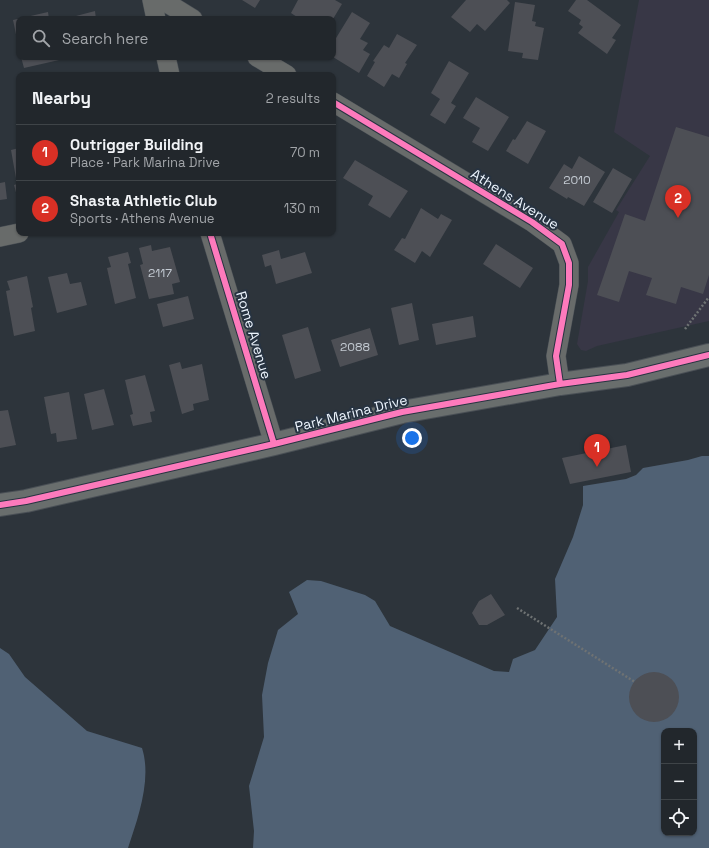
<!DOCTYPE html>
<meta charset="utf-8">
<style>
body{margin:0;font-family:"Space Grotesk",sans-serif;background:#2e3338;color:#f1f3f6}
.controls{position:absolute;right:12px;bottom:12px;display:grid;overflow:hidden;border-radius:8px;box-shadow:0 1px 3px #0004}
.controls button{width:36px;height:36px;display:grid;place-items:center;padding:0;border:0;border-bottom:1px solid #3f4448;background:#22272c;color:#f1f3f6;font:20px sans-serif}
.you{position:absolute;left:412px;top:438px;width:14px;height:14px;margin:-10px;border:3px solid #fff;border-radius:50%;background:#1a73e8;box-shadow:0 0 0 6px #1a73e833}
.badge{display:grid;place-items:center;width:26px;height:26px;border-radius:50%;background:#d93025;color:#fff;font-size:13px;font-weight:700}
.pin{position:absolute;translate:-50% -33px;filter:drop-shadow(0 1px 2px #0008)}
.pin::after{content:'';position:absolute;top:21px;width:14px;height:12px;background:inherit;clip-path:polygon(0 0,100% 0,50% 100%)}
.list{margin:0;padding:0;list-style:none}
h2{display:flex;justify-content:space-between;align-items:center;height:52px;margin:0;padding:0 16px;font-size:17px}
h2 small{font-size:13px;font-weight:400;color:#a2a5a9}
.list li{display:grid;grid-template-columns:26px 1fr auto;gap:12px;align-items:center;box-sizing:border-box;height:56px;padding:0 16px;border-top:1px solid #3f4448}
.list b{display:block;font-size:15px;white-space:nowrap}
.list p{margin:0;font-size:13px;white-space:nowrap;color:#a2a5a9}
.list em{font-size:13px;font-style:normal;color:#a2a5a9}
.icon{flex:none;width:22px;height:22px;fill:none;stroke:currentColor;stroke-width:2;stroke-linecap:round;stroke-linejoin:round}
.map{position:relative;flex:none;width:709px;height:848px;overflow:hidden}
.search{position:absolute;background:#22272c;box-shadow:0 1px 3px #0004;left:16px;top:16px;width:320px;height:44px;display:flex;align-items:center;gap:10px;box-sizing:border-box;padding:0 14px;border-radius:8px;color:#a2a5a9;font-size:15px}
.panel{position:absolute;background:#22272c;box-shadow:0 1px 3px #0004;left:16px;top:72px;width:320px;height:164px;border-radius:8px}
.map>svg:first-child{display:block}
</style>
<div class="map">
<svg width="709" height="848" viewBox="0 0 709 848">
<rect width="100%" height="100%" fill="#2d343b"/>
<path fill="#383746" d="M 639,0 L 709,0 L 709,321 L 597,346 L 586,351 L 581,350 L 577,344 L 588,281 L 588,267 L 619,212 L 616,210 L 650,156 L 614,132 Z"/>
<path fill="#506174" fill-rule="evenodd" d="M 702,456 L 709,456 L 709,848 L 253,848 L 254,831 L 249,786 L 264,737 L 262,695 L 268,663 L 278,630 L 298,614 L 289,592 L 307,580 L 321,581 L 365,595 L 375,601 L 390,626 L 494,671 L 509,672 L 513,659 L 535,650 L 557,617 L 555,579 L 573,537 L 583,505 L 583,486 L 626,479 L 636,475 L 643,468 L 688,460 ZM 664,731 L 694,731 L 694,833 L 664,833 Z
M 0,648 L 9,654 L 25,677 L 87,731 L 142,748 C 152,779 138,818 128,848 L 0,848 Z"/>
<path fill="#4d4f55" d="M 242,0 L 260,0 L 255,8 Z
M 298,0 L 335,0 L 342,4 L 333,19 L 300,19 L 291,13 Z
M 466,0 L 507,0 L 510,3 L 485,31 L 477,24 L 470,32 L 451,17 Z
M 576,0 L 587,0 L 621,25 L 612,38 L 616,40 L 607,54 L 578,33 L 583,27 L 579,24 L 581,20 L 568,11 Z
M 515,2 L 535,5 L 532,21 L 536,22 L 535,26 L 544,28 L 538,60 L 522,58 L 523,53 L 508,51 Z
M 95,11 L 96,19 L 76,19 L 76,16 Z
M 48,12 L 49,19 L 19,19 L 18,44 L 13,20 Z
M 352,12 L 370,23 L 360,39 L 368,43 L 363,50 L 370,54 L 359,73 L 333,57 L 333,43 Z
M 397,34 L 417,45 L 405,63 L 407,64 L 399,78 L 392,74 L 384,87 L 367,76 L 375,62 L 373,61 L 384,45 L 389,48 Z
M 21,57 L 68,57 L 68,58 L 24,68 Z
M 449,61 L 469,73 L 451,103 L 456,106 L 445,124 L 430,115 L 440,99 L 431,93 Z
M 476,97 L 509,117 L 488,151 L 472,142 L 480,128 L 463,118 Z
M 527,121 L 546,131 L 528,164 L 506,151 L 513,139 L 515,140 Z
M 676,127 L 709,137 L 709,275 L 703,294 L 681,287 L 676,304 L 646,295 L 652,278 L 629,271 L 619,302 L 597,295 L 625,214 L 645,221 Z
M 19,148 L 19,195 L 17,196 L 14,185 L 17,184 L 11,150 Z
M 579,156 L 605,172 L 584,206 L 568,197 L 567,199 L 549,188 L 564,164 L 572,169 Z
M 355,160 L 408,191 L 390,218 L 368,205 L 373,196 L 343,178 Z
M 613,168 L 632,179 L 612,213 L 593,202 Z
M 5,182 L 7,199 L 0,200 L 0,183 Z
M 421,208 L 438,219 L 441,214 L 452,220 L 430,257 L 422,251 L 415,263 L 394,250 L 402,238 L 405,239 Z
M 496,244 L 533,268 L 520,288 L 483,264 Z
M 151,245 L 152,251 L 170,247 L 180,282 L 172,284 L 174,294 L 149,299 L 140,265 L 143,264 L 139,248 Z
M 279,250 L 281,259 L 305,252 L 312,273 L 276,284 L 271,265 L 265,267 L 262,255 Z
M 128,252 L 131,263 L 128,264 L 136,298 L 115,304 L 107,268 L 111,267 L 108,257 Z
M 67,273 L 70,284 L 81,282 L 87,305 L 57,313 L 48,277 Z
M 27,276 L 33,307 L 31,308 L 35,331 L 14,336 L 6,291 L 10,290 L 7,281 Z
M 188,296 L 194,319 L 163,327 L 157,304 Z
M 412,303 L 419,340 L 399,345 L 391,308 Z
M 473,316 L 476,337 L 436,345 L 432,324 Z
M 308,327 L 321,371 L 295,379 L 282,335 Z
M 370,328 L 378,355 L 340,367 L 331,340 Z
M 180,362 L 182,369 L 202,364 L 209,400 L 193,404 L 194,410 L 182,414 L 169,365 Z
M 145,375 L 155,411 L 150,412 L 152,422 L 133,426 L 130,415 L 133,414 L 125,380 Z
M 104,389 L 114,425 L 92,430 L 84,394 Z
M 69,392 L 77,439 L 57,442 L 56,433 L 51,434 L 44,397 Z
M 8,410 L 16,445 L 0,448 L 0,411 Z
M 626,445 L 631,472 L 570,484 L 562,458 Z
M 491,594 L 505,615 L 487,625 L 479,625 L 472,613 L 479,601 Z
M629 697a25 25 0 1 1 50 0a25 25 0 1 1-50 0Z"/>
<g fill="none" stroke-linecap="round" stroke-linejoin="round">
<g stroke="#494f55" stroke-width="20">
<path id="street" d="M 152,0 L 156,19
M 162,0 L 193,19
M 166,57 L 170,75
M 257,57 L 287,75
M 333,102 L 532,222 L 562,244 L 569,263 L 569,285 L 556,356 L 560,384
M 210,233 L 274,444
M 0,237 L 19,233"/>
</g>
<g stroke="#494f55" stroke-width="24">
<path id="secondary" d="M 0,505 L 26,501 L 274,444 L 402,412 L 560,384 L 627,375 L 709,355"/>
</g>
<path stroke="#6e7273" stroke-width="2.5" stroke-dasharray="2 2" stroke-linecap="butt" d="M 685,329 L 709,297
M 517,608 L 635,682"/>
<use href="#street" stroke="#686b6a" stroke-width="19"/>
<use href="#secondary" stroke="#696e6d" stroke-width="22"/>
<g stroke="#273341" stroke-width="8">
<path id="cycleway" d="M 333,102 L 532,222 L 562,244 L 569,263 L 569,285 L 556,356 L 560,384
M 210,233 L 274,444
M 0,505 L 26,501 L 274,444 L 402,412 L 560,384 L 627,375 L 709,355"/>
</g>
<use href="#cycleway" stroke="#fd7abc" stroke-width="6"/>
</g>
<g text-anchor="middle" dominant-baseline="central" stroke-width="4" stroke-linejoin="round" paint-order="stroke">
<g font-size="12" fill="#c4cbd3">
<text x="577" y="180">2010</text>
<text x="160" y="273">2117</text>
<text x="355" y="347">2088</text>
</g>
<g font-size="14" fill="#ecf4fd" stroke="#273341">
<text transform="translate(515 199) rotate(32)">Athens Avenue</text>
<text transform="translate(254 335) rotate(73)">Rome Avenue</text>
<text transform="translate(351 413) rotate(-14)">Park Marina Drive</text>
</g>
</g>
</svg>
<div class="controls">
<button>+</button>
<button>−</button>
<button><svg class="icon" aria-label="locate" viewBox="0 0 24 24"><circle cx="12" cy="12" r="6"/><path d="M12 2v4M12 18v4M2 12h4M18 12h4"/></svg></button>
</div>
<div class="you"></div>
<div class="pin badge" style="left:597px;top:467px">1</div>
<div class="pin badge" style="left:678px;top:218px">2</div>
<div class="search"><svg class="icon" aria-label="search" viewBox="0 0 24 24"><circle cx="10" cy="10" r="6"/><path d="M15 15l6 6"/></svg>Search here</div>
<section class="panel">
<h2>Nearby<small>2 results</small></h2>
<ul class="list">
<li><span class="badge">1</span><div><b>Outrigger Building</b><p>Place · Park Marina Drive</p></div><em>70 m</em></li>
<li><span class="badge">2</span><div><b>Shasta Athletic Club</b><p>Sports · Athens Avenue</p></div><em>130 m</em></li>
</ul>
</section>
</div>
